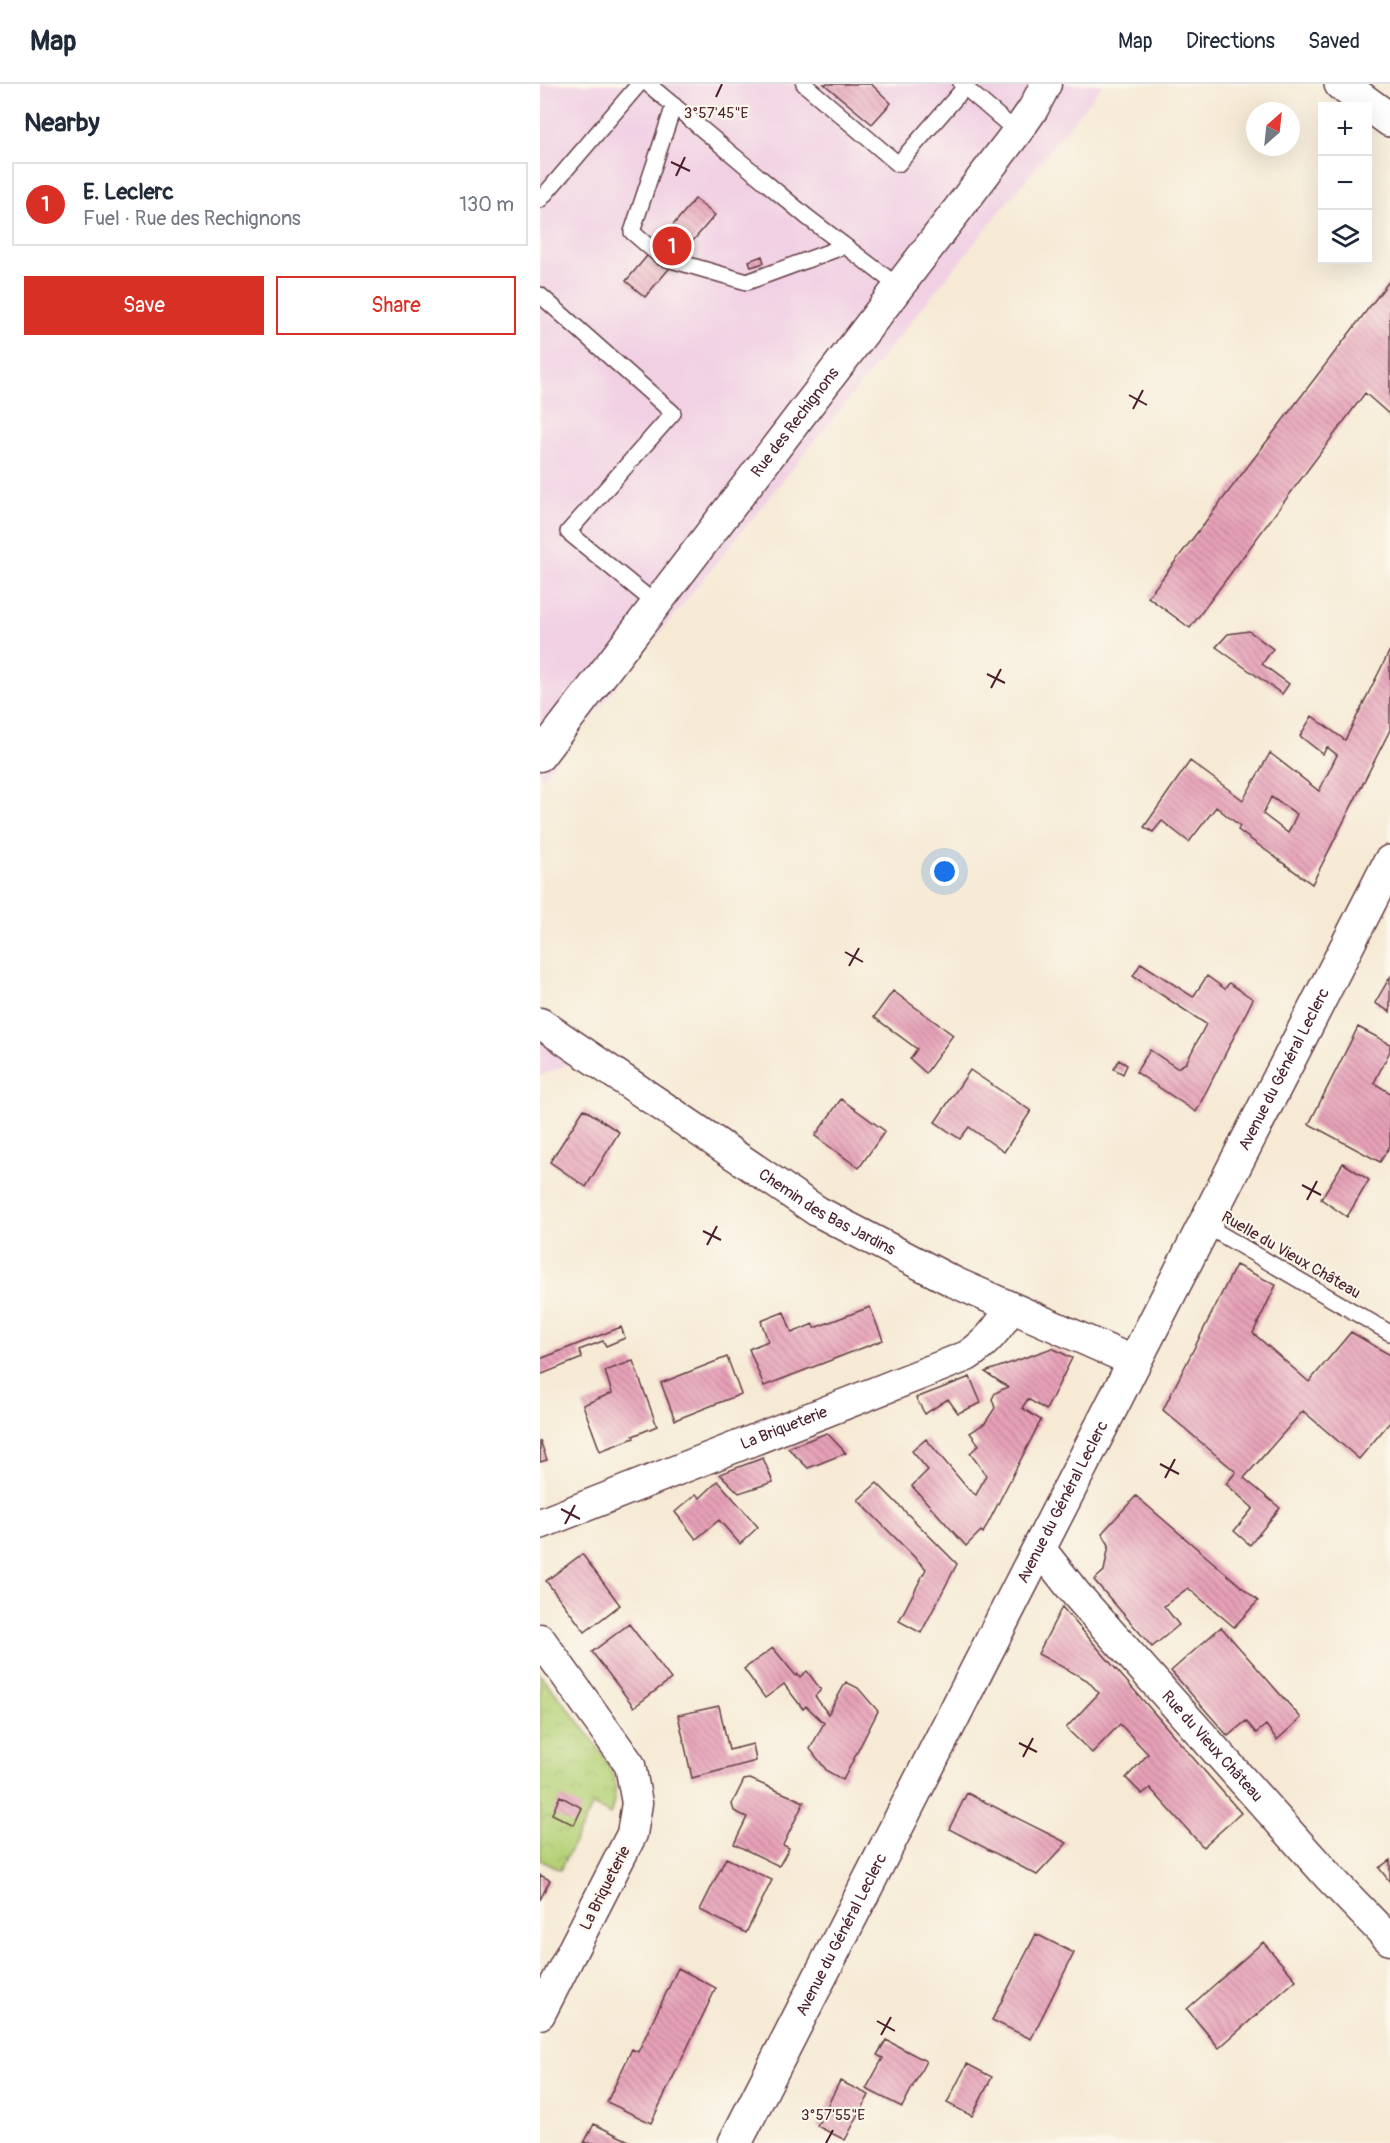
<!DOCTYPE html>
<meta charset="utf-8">
<style>
body{margin:0;font-family:Pangolin,sans-serif;background:#f6f6f7;color:#1f2937}
.controls{position:absolute;right:18px;top:18px;display:grid;overflow:hidden;border-radius:0px;box-shadow:0 6px 24px #0002}
.controls button{width:54px;height:54px;display:grid;place-items:center;padding:0;border:0;border-bottom:2px solid #e0e1e3;background:#fff;color:#1f2937;font:30px sans-serif}
.compass{position:absolute;left:706px;top:18px;width:54px;height:54px;border-radius:50%;background:#fff;box-shadow:0 6px 24px #0002;rotate:27deg}
.you{position:absolute;left:405px;top:788px;width:21px;height:21px;margin:-15px;border:4px solid #fff;border-radius:50%;background:#1a73e8;box-shadow:0 0 0 9px #1a73e833}
.badge{display:grid;place-items:center;width:39px;height:39px;border-radius:50%;background:#d93025;color:#fff;font-size:20px;font-weight:700}
.pin{position:absolute;translate:-50% -50%;border:3px solid #fff;box-shadow:0 2px 6px #0006}
.list{margin:0;padding:0;list-style:none}
h2{display:flex;justify-content:space-between;align-items:center;height:78px;margin:0;padding:0 24px;font-size:26px}
h2 small{font-size:20px;font-weight:400;color:#747a83}
.list li{display:grid;grid-template-columns:39px 1fr auto;gap:18px;align-items:center;box-sizing:border-box;height:84px;margin:0 12px 12px;padding:0 12px;border:2px solid #e0e1e3;border-radius:0px}
.list b{display:block;font-size:22px;white-space:nowrap}
.list p{margin:0;font-size:20px;white-space:nowrap;color:#747a83}
.list em{font-size:20px;font-style:normal;color:#747a83}
.actions{display:flex;gap:12px;padding:18px 24px}
.actions a{flex:1;padding:14px 0;border:2px solid #d93025;border-radius:0px;text-align:center;font-size:21px;color:#d93025}
.actions .main{background:#d93025;color:#fff}
.icon{flex:none;width:33px;height:33px;fill:none;stroke:currentColor;stroke-width:2;stroke-linecap:round;stroke-linejoin:round}
.map{position:relative;flex:none;width:850px;height:2059px;overflow:hidden}
header{display:flex;align-items:center;gap:36px;box-sizing:border-box;height:84px;padding:0 30px;background:#fff;border-bottom:2px solid #e0e1e3}
header strong{font-size:28px}
nav{display:flex;gap:33px;margin-inline-start:auto;font-size:21px}
main{display:flex}
aside{flex:1;background:#fff}
.map>svg:first-child{display:block}
</style>
<header>
<strong>Map</strong>
<nav><a>Map</a><a>Directions</a><a>Saved</a></nav>
</header>
<main>
<aside>
<h2>Nearby<small></small></h2>
<ul class="list">
<li><span class="badge">1</span><div><b>E. Leclerc</b><p>Fuel · Rue des Rechignons</p></div><em>130 m</em></li>
</ul>
<div class="actions"><a class="main">Save</a><a>Share</a></div>
</aside>
<div class="map">
<svg width="850" height="2059" viewBox="0 0 850 2059">
<defs>
<pattern id="park-crowns" width="20" height="18" patternUnits="userSpaceOnUse" patternTransform="scale(1.5)"><rect width="20" height="18" fill="#b6d278"/><path d="M2 6a3 3 0 1 1 6 0M12 15a3 3 0 1 1 6 0" fill="none" stroke="#9eb468"/></pattern>
<pattern id="building-back-hatch" width="6" height="6" patternUnits="userSpaceOnUse" patternTransform="scale(1.5)"><rect width="6" height="6" fill="#e7a1b8"/><path d="M-1 5l2 2M0 0l6 6M5-1l2 2" fill="none" stroke="#bd8396"/></pattern>
</defs>
<rect width="100%" height="100%" fill="#fbf7ec"/>
<filter id="ink" filterUnits="userSpaceOnUse"><feTurbulence type="fractalNoise" baseFrequency=".0167" numOctaves="2"/><feDisplacementMap in="SourceGraphic" scale="12" xChannelSelector="R" yChannelSelector="G"/><feConvolveMatrix kernelMatrix="1 2 1 2 8 2 1 2 1" color-interpolation-filters="sRGB"/></filter>
<filter id="wash" filterUnits="userSpaceOnUse"><feTurbulence type="fractalNoise" baseFrequency=".008" numOctaves="4" result="noise"/><feDisplacementMap in="SourceGraphic" scale="24" xChannelSelector="R" yChannelSelector="G"/><feGaussianBlur stdDeviation="1.35" result="paint"/><feColorMatrix in="noise" values="0 0 0 0 0 0 0 0 0 0 0 0 0 0 0 0 0 1.4 0 .05"/><feComposite in="paint" operator="in"/></filter>
<g filter="url(#wash)">
<rect width="100%" height="100%" fill="#f6ead5"/>
<path fill="#f1d0e4" d="M 0,0 L 563,0 L 0,697 Z
M 0,930 L 55,969 L 0,992 Z"/>
<path fill="url(#park-crowns)" stroke="#807852" stroke-width="1.5" d="M 0,1590 C 19,1615 66,1665 74,1694 C 77,1706 74,1719 70,1731 L 53,1721 L 20,1786 L 0,1776 Z"/>
<g id="blocks">
<path fill="url(#building-back-hatch)" fill-rule="evenodd" d="M 284,0 L 331,0 L 351,19 L 332,40 Z
M 155,115 L 175,131 L 105,213 L 86,197 Z
M 222,172 L 224,179 L 211,183 L 209,177 Z
M 850,196 L 850,331 L 825,309 L 650,544 L 608,513 Z
M 709,547 L 733,565 L 722,580 L 749,600 L 742,610 L 676,563 L 688,550 Z
M 850,566 L 850,646 L 772,800 L 698,746 L 700,742 L 676,723 L 649,758 L 622,737 L 613,748 L 604,743 L 650,677 L 703,716 L 730,669 L 779,707 L 797,671 L 787,663 L 783,670 L 760,652 L 772,632 L 805,656 ZM 731,713 L 757,730 L 748,749 L 723,730 Z
M 601,879 L 653,913 L 667,892 L 685,905 L 689,899 L 713,915 L 656,1028 L 596,988 L 610,966 L 637,984 L 646,979 L 666,940 L 593,892 Z
M 850,893 L 850,928 L 835,919 Z
M 353,907 L 413,951 L 386,989 L 370,975 L 377,965 L 334,933 Z
M 818,943 L 850,960 L 850,967 L 834,999 L 850,1009 L 850,1062 L 840,1078 L 769,1040 Z
M 579,976 L 587,981 L 583,990 L 574,985 Z
M 430,986 L 491,1027 L 464,1068 L 429,1043 L 420,1055 L 395,1038 Z
M 301,1015 L 345,1047 L 319,1084 L 275,1052 Z
M 44,1025 L 79,1048 L 46,1103 L 10,1078 Z
M 803,1079 L 829,1096 L 807,1133 L 781,1115 Z
M 696,1181 L 736,1201 L 713,1249 L 769,1298 L 811,1248 L 850,1271 L 850,1338 L 819,1375 L 763,1327 L 704,1394 L 740,1424 L 710,1461 L 694,1447 L 713,1424 L 686,1400 L 696,1388 L 623,1326 Z
M 330,1223 L 343,1256 L 224,1302 L 209,1265 L 228,1257 L 221,1237 L 244,1228 L 252,1249 L 273,1240 L 274,1244 Z
M 81,1243 L 85,1254 L 66,1262 L 63,1257 L 39,1266 L 42,1274 L 0,1291 L 0,1275 Z
M 512,1264 L 532,1274 L 506,1326 L 488,1315 L 482,1324 L 501,1336 L 443,1449 L 441,1447 L 426,1462 L 372,1402 L 388,1386 L 372,1367 L 386,1355 L 429,1406 L 436,1411 L 446,1391 L 430,1369 L 439,1361 L 430,1349 L 445,1339 L 455,1324 L 452,1315 L 455,1309 L 468,1303 L 445,1288 Z
M 187,1273 L 201,1310 L 135,1336 L 121,1299 Z
M 93,1277 L 117,1342 L 93,1352 L 94,1354 L 60,1367 L 43,1321 L 72,1309 L 65,1287 Z
M 430,1293 L 441,1319 L 418,1329 L 408,1315 L 385,1330 L 376,1314 Z
M 287,1349 L 306,1369 L 268,1384 L 248,1364 Z
M 0,1356 L 7,1376 L 0,1378 Z
M 223,1374 L 233,1398 L 199,1409 L 180,1390 Z
M 178,1397 L 218,1443 L 200,1460 L 179,1436 L 156,1455 L 135,1428 L 156,1410 L 160,1414 Z
M 337,1399 L 417,1480 L 381,1549 L 359,1537 L 386,1485 L 318,1416 Z
M 596,1412 L 718,1517 L 694,1543 L 648,1504 L 624,1522 L 639,1541 L 612,1563 L 554,1496 L 564,1487 L 569,1461 L 562,1449 Z
M 42,1470 L 80,1521 L 45,1548 L 6,1497 Z
M 522,1523 L 701,1729 L 663,1763 L 610,1704 L 602,1710 L 586,1694 L 608,1670 L 580,1640 L 552,1669 L 526,1644 L 559,1609 L 547,1596 L 498,1570 Z
M 89,1540 L 131,1595 L 94,1623 L 52,1568 Z
M 681,1543 L 761,1634 L 737,1656 L 726,1641 L 716,1649 L 706,1637 L 688,1652 L 631,1587 Z
M 233,1564 L 256,1592 L 258,1590 L 260,1593 L 267,1587 L 281,1606 L 275,1612 L 288,1630 L 306,1598 L 318,1604 L 338,1627 L 303,1696 L 287,1687 L 270,1665 L 284,1639 L 266,1622 L 263,1625 L 244,1600 L 225,1614 L 204,1585 Z
M 179,1622 L 189,1666 L 213,1660 L 216,1677 L 152,1694 L 138,1631 Z
M 210,1695 L 264,1718 L 243,1761 L 249,1764 L 239,1782 L 194,1760 L 207,1733 L 194,1727 L 192,1720 L 204,1696 Z
M 427,1709 L 527,1759 L 497,1791 L 409,1745 Z
M 20,1712 L 42,1724 L 34,1741 L 12,1730 Z
M 186,1774 L 232,1796 L 206,1849 L 160,1826 Z
M 850,1776 L 850,1798 L 839,1784 Z
M 0,1791 L 10,1796 L 0,1816 Z
M 496,1850 L 534,1869 L 491,1955 L 452,1936 Z
M 723,1858 L 756,1896 L 679,1964 L 647,1925 Z
M 138,1884 L 176,1904 L 111,2039 L 67,2018 L 92,1965 L 98,1968 Z
M 346,1956 L 386,1977 L 362,2023 L 326,2005 L 343,1974 L 337,1971 Z
M 427,1980 L 452,1993 L 432,2032 L 407,2019 Z
M 300,1997 L 329,2011 L 305,2056 L 277,2042 Z
M 54,2040 L 93,2059 L 44,2059 Z"/>
</g>
</g>
<g filter="url(#ink)">
<use href="#blocks" fill-opacity="0" stroke="#643d44" stroke-width="1.5"/>
<g fill="none" stroke-linecap="round" stroke-linejoin="round">
<g stroke="#643d44" stroke-width="18">
<path id="lane" d="M 108,0 L 267,133 L 359,203
M 264,0 L 358,80 L 425,3
M 421,0 L 477,48
M 134,21 L 92,148 L 121,173 L 207,198 L 305,162
M 0,116 L 99,0
M 0,211 L 133,329 L 28,448 L 116,520
M 665,1141 L 850,1249"/>
</g>
<g stroke="#643d44" stroke-width="33">
<g id="street">
<path id="s1" d="M 0,672 L 477,48 L 493,25 L 506,0"/>
<path id="s2" d="M 0,939 L 277,1127 L 414,1198 L 595,1278"/>
<path id="s3" d="M 0,1440 L 427,1272 C 447,1259 458,1244 471,1224"/>
<path id="s4" d="M 499,1463 L 536,1510 L 788,1792 L 850,1856"/>
<path d="M 0,1555 L 90,1681 L 97,1719 L 92,1750 L 0,1930"/>
</g>
</g>
<g stroke="#643d44" stroke-width="36">
<g id="secondary">
<path d="M 801,0 L 850,36"/>
<path id="s5" d="M 195,2059 L 850,778"/>
</g>
</g>
<use href="#lane" stroke="#fff" stroke-width="15"/>
<use href="#street" stroke="#fff" stroke-width="30"/>
<use href="#secondary" stroke="#fff" stroke-width="33"/>
</g>
</g>
<path fill="none" stroke="#4a1f2b" stroke-width="2" d="M 176,13 L 182,0M 131,78 L 150,87M 136,92 L 145,73M 589,311 L 607,321M 593,325 L 603,306M 447,590 L 465,599M 451,604 L 461,585M 305,868 L 323,878M 309,882 L 319,864M 762,1101 L 781,1111M 767,1116 L 777,1097M 163,1147 L 181,1156M 167,1161 L 177,1142M 620,1380 L 639,1390M 625,1394 L 635,1375M 21,1425 L 40,1435M 25,1440 L 35,1421M 479,1659 L 497,1668M 483,1673 L 493,1654M 337,1937 L 355,1947M 341,1951 L 351,1933M 286,2059 L 293,2046"/>
<g text-anchor="middle" dominant-baseline="central" stroke-width="4.5" stroke-linejoin="round" paint-order="stroke">
<g font-size="16" fill="#4a1f2b" stroke="#fbf7ec">
<text stroke="none"><textPath href="#s1" startOffset="420">Rue des Rechignons</textPath></text>
<text stroke="none"><textPath href="#s5" startOffset="1206">Avenue du Général Leclerc</textPath></text>
<text stroke="none"><textPath href="#s2" startOffset="344">Chemin des Bas Jardins</textPath></text>
<text transform="translate(751 1171) rotate(30)">Ruelle du Vieux Château</text>
<text stroke="none"><textPath href="#s3" startOffset="262">La Briqueterie</textPath></text>
<text stroke="none"><textPath href="#s5" startOffset="720">Avenue du Général Leclerc</textPath></text>
<text stroke="none"><textPath href="#s4" startOffset="264">Rue du Vieux Château</textPath></text>
<text transform="translate(65 1804) rotate(-63)">La Briqueterie</text>
<text stroke="none"><textPath href="#s5" startOffset="234">Avenue du Général Leclerc</textPath></text>
</g>
</g>
<g font-size="15" text-anchor="middle" fill="#4a1f2b" stroke="#fbf7ec" stroke-width="4.5" stroke-linejoin="round" paint-order="stroke">
<text x="176" y="34">3°57'45"E</text>
<text x="293" y="2036">3°57'55"E</text>
</g>
</svg>
<div class="controls">
<button>+</button>
<button>−</button>
<button><svg class="icon" aria-label="layers" viewBox="0 0 24 24"><path d="M12 4l9 5-9 5-9-5zM3 14l9 5 9-5"/></svg></button>
</div>
<svg class="compass" viewBox="-18 -18 36 36"><path d="M0-13l5 13h-10z" fill="#e53935"/><path d="M0 13l5-13h-10z" fill="#747a83"/></svg>
<div class="you"></div>
<div class="pin badge" style="left:132px;top:162px">1</div>
</div>
</main>
